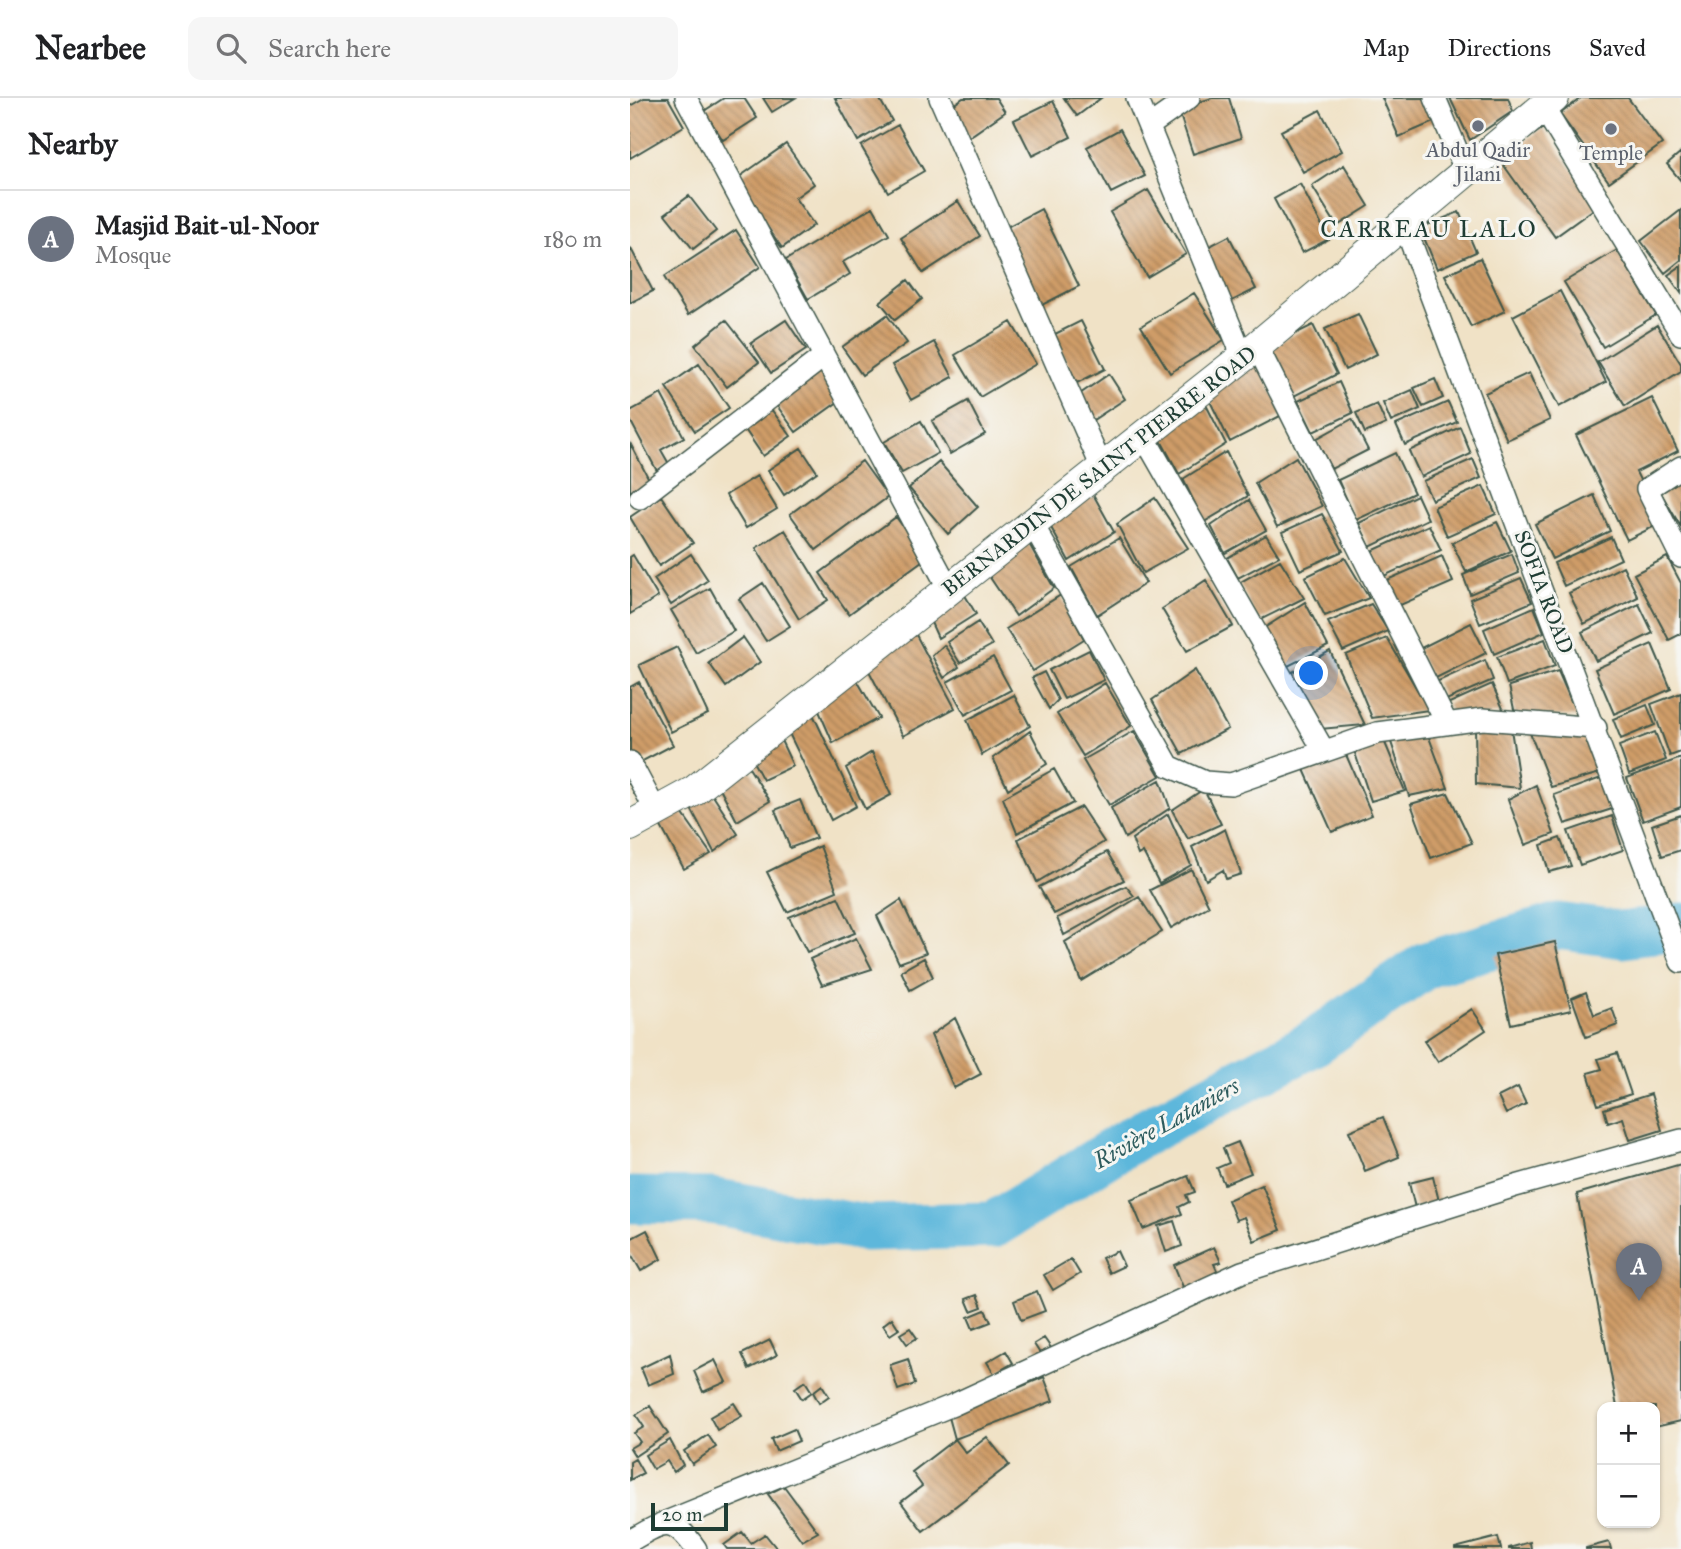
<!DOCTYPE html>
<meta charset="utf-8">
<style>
body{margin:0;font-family:"IM FELL Great Primer",serif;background:#f6f6f6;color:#202124}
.controls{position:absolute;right:21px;bottom:21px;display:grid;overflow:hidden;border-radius:14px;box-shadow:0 2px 5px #0004}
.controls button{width:63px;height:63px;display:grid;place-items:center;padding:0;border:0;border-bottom:2px solid #e0e0e0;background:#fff;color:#202124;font:35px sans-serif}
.scale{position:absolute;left:21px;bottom:18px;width:77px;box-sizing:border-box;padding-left:7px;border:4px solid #1f3d34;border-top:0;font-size:19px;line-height:24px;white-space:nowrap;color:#1f3d34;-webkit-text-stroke:5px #f6f6f2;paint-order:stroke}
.you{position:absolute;left:682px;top:576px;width:24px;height:24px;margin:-18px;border:5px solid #fff;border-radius:50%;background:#1a73e8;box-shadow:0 0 0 10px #1a73e833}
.badge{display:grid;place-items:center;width:46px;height:46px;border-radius:50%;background:#7c3aed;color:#fff;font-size:23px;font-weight:700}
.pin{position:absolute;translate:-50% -58px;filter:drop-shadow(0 2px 4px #0008)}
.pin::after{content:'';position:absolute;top:37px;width:24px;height:21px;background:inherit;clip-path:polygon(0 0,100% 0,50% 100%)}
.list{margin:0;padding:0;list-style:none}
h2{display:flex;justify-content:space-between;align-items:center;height:91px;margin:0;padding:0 28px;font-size:30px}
h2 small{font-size:23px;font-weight:400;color:#757577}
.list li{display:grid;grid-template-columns:46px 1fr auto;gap:21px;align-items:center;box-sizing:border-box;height:98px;padding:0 28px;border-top:2px solid #e0e0e0}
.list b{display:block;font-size:26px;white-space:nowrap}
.list p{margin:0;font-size:23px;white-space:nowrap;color:#757577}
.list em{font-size:23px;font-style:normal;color:#757577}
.icon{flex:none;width:38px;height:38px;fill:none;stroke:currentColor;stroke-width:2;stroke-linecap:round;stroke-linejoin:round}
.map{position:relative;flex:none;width:1051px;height:1451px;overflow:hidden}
header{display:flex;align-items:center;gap:42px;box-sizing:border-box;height:98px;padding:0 35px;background:#fff;border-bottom:2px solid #e0e0e0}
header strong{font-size:33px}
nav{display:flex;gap:38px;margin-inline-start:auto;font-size:24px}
.search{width:490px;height:63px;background:#f6f6f6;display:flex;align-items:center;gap:18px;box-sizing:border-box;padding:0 24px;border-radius:14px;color:#757577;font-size:26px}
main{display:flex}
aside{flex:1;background:#fff}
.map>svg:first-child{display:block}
</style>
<header>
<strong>Nearbee</strong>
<div class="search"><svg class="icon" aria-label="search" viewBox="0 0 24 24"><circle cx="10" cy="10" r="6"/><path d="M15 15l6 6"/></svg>Search here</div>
<nav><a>Map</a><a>Directions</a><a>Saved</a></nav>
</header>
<main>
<aside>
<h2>Nearby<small></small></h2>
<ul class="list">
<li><span class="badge" style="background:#6b7280">A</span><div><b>Masjid Bait-ul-Noor</b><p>Mosque</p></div><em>180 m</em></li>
</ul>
</aside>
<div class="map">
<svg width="1051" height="1451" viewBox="0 0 1051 1451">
<defs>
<pattern id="building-back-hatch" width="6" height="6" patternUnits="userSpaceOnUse" patternTransform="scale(1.75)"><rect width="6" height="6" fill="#cf9c68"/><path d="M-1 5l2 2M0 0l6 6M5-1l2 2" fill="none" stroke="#a78056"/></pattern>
</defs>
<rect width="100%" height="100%" fill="#f6f6f2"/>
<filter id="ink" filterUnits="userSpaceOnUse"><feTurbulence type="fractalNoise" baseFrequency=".0143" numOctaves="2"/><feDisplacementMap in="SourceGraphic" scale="14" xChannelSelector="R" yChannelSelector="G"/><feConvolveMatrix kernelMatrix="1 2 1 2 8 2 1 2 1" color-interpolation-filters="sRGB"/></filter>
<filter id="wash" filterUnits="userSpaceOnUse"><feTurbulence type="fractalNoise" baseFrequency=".00686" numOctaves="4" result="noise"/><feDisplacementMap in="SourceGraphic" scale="28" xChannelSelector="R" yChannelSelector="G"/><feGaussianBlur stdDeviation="1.57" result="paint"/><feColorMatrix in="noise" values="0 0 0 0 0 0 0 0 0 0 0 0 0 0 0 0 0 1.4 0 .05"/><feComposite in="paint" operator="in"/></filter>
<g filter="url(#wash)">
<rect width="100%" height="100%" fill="#f0e2c6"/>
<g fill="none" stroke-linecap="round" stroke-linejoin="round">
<path stroke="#5db7db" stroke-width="47" d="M 0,1102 L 81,1103 L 235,1130 L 363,1127 L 504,1040 L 682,946 L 796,867 L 928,828 L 993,837 L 1051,828"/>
</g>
<g id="blocks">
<path fill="url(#building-back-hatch)" d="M 14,0 L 38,0 L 54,28 L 0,60 L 0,8 Z
M 94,0 L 114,0 L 127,20 L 93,42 L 74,13 Z
M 133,0 L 165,0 L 142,14 Z
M 205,0 L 249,0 L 262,23 L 228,43 Z
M 333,0 L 366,0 L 375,14 L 339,39 L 319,10 Z
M 434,0 L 471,0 L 447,18 Z
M 582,0 L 599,0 L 611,40 L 563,56 L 548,11 Z
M 752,0 L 796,0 L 806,23 L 769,39 Z
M 820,0 L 878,0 L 883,13 L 840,42 Z
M 951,0 L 998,0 L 1032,46 L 979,84 L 930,16 Z
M 423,3 L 441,39 L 402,58 L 384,22 Z
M 690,12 L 712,53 L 673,74 L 651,33 Z
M 268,27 L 294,73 L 258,94 L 231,48 Z
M 913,30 L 968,108 L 925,139 L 870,62 Z
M 490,31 L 515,78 L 481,95 L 457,49 Z
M 156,46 L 184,86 L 165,100 L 184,127 L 152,150 L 105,82 Z
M 1051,54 L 1051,83 L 1037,66 Z
M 714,67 L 739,108 L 707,128 L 682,88 Z
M 670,86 L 699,141 L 672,155 L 644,101 Z
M 518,92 L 556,156 L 517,179 L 480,114 Z
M 59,98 L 86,133 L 63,151 L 35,116 Z
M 328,103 L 350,138 L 293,175 L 271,140 Z
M 243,109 L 259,137 L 213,164 L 220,176 L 178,201 L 156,162 Z
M 411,111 L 449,188 L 412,207 L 373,131 Z
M 1051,112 L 1051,162 L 1035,175 L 1011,143 Z
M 829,114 L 846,154 L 807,171 L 790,130 Z
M 106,132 L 130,169 L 58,217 L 34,179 Z
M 599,138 L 626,191 L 600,204 L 574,151 Z
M 0,149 L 23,193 L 0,205 Z
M 987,152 L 1026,217 L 973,249 L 934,184 Z
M 850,160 L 875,213 L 841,229 L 815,177 Z
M 1051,168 L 1051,195 L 1038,177 Z
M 278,182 L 292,201 L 265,222 L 250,204 Z
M 930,193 L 976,284 L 929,309 L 883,218 Z
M 564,195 L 594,242 L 540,275 L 511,228 Z
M 728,216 L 747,256 L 715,272 L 695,231 Z
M 257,217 L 277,245 L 232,277 L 212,249 Z
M 96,222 L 129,264 L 97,289 L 65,247 Z
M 156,222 L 176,252 L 141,275 L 121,245 Z
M 451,223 L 475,271 L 447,285 L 423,237 Z
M 381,224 L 406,266 L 350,299 L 325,257 Z
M 683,227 L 707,276 L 664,298 L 639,249 Z
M 1027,227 L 1051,266 L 1051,273 L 995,308 L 968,264 Z
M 304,244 L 323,279 L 281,302 L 262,267 Z
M 624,258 L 654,316 L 600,344 L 576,295 Z
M 69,266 L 99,310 L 65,333 L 36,289 Z
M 191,272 L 212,301 L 166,334 L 145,305 Z
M 899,275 L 920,322 L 877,342 L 855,295 Z
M 479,276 L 495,301 L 463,322 L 447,298 Z
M 805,281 L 813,300 L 793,309 L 784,290 Z
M 709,284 L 723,315 L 683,334 L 668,303 Z
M 782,292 L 790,311 L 761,324 L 753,305 Z
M 31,296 L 54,339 L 31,352 L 39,366 L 27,373 L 0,322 L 0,313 Z
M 572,299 L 596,346 L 549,376 L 527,335 Z
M 1022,300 L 1048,353 L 1006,374 L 1031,425 L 997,442 L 946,337 Z
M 338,303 L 355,336 L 320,356 L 302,323 Z
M 818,304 L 827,324 L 775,347 L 766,327 Z
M 747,306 L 756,326 L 735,335 L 726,315 Z
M 141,311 L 161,338 L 133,358 L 114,330 Z
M 722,321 L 738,352 L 701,371 L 686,341 Z
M 291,323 L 308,355 L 272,375 L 254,344 Z
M 830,329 L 841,356 L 791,379 L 779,353 Z
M 0,345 L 22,387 L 0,399 Z
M 171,350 L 187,374 L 154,397 L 138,372 Z
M 596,354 L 618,398 L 574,424 L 553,381 Z
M 765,355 L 784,395 L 726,422 L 708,382 Z
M 666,359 L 692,408 L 647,429 L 625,385 Z
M 843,361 L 851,380 L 802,402 L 793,383 Z
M 232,363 L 258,399 L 186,452 L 160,416 Z
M 309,364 L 348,409 L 318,436 L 279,390 Z
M 127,378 L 147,411 L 116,430 L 96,397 Z
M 1051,382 L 1051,429 L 1031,395 Z
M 853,388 L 866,416 L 817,438 L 804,409 Z
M 459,389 L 484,434 L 439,463 L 417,422 Z
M 787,397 L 798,421 L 740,449 L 729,425 Z
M 964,397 L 980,433 L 922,461 L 905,426 Z
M 31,398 L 63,445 L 29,468 L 0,419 Z
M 525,400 L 558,450 L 513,475 L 487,426 Z
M 619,402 L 636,432 L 595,455 L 581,428 Z
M 692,416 L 713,453 L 670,472 L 652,434 Z
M 266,419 L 296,460 L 219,516 L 190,475 Z
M 867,424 L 881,453 L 836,474 L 822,445 Z
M 799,427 L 811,452 L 754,478 L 742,453 Z
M 155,432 L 198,502 L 169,521 L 126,450 Z
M 636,437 L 649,458 L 608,480 L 597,460 Z
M 981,439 L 991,461 L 934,488 L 924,465 Z
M 489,440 L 516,485 L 467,517 L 441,469 Z
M 398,444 L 424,490 L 386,518 L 357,475 Z
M 61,456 L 78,482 L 41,507 L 24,481 Z
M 882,456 L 889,475 L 840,496 L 833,477 Z
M 3,457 L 28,499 L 0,516 L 0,459 Z
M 812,458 L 823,484 L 768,508 L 757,482 Z
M 1037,459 L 1051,485 L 1051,536 L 1039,542 L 1004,476 Z
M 715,460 L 739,500 L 695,518 L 675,479 Z
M 650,462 L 674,500 L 628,523 L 609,485 Z
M 993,468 L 1008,499 L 954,526 L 939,495 Z
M 891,480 L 902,504 L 850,526 L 840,501 Z
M 576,482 L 603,528 L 557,553 L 532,511 Z
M 133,485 L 160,528 L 136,543 L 109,501 Z
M 80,490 L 104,533 L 66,555 L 41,512 Z
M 333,494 L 346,516 L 308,540 L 299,520 Z
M 431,497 L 454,541 L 403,573 L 376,531 Z
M 675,504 L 698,548 L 654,570 L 631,532 Z
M 741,506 L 758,533 L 713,553 L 698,524 Z
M 1009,506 L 1023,535 L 966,563 L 952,534 Z
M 904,509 L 914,534 L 864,556 L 854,531 Z
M 348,524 L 362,547 L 330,565 L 317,544 Z
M 841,525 L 856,555 L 802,582 L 787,552 Z
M 285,535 L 325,610 L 273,638 L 237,569 Z
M 113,539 L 130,564 L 96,589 L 79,565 Z
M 757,540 L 799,612 L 742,620 L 716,557 Z
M 915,541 L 925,568 L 877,586 L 867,559 Z
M 1022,546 L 1041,591 L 984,616 L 965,571 Z
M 314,547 L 329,569 L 314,580 L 302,558 Z
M 47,549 L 78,616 L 41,634 L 9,567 Z
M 459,552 L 474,582 L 434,601 L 419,572 Z
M 700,553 L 735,627 L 690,631 L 659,576 Z
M 363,559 L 381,592 L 335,617 L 317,584 Z
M 855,562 L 863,582 L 814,603 L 806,584 Z
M 565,572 L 598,631 L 552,656 L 522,602 Z
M 928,573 L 948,619 L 885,616 L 879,588 Z
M 414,574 L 428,602 L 419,611 L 402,580 Z
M 224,577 L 249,620 L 203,645 L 186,606 Z
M 9,584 L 43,647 L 7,666 L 0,653 L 0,589 Z
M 475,585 L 501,628 L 453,658 L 427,616 Z
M 862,586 L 875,615 L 824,621 L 817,606 Z
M 1051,595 L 1051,654 L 1040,658 L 1021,606 Z
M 384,597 L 400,628 L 352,657 L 337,622 Z
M 1017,607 L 1025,627 L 991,641 L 983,621 Z
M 181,612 L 226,708 L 201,722 L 156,629 Z
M 845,628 L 881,631 L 890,690 L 846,686 Z
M 898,630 L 954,637 L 970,675 L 921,689 Z
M 400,633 L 417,666 L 378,691 L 363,660 Z
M 504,633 L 530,678 L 479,707 L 453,662 Z
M 797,634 L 818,690 L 779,698 L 759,638 Z
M 1025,634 L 1036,662 L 999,676 L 989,648 Z
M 148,636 L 163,668 L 133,682 L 119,656 Z
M 753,640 L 775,693 L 741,703 L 723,649 Z
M 714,652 L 742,717 L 702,734 L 672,667 Z
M 242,654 L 261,697 L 235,711 L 216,670 Z
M 1051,660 L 1051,709 L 1013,723 L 997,680 Z
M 114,662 L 140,703 L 107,723 L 86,682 Z
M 424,671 L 443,705 L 387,735 L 373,700 Z
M 971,680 L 982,711 L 935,726 L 924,697 Z
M 530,682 L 540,710 L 495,740 L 481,710 Z
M 906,687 L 924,736 L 895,747 L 878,701 Z
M 78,690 L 108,736 L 84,754 L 57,703 Z
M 574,691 L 591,726 L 558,741 L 542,712 Z
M 818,695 L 842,745 L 801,760 L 781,706 Z
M 170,702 L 186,740 L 160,750 L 145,712 Z
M 451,709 L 474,744 L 407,784 L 388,741 Z
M 50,712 L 81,756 L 54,771 L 28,723 Z
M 538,716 L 561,767 L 529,785 L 513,754 L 508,757 L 502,741 Z
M 1051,717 L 1051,752 L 1032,758 L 1022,727 Z
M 982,718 L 993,752 L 950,767 L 938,733 Z
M 595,731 L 611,776 L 596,781 L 593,772 L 576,782 L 562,749 Z
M 930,740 L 941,768 L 919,774 L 911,747 Z
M 190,748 L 207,793 L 157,814 L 137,774 Z
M 477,754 L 494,782 L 424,816 L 409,789 Z
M 561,771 L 579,808 L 541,830 L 520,792 Z
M 496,788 L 504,798 L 434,837 L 427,820 Z
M 208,799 L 225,835 L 177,854 L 159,819 Z
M 509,799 L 532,834 L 451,883 L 435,844 Z
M 271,802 L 296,855 L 269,865 L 247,818 Z
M 226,840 L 242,871 L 192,887 L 180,861 Z
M 925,844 L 941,912 L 881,926 L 865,857 Z
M 294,860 L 303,879 L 280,892 L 271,873 Z
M 956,894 L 964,917 L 982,910 L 988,927 L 956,939 L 942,900 Z
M 842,911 L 856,932 L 808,964 L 794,943 Z
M 325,920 L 351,976 L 324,990 L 301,937 Z
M 987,955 L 1001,996 L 968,1007 L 958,975 L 972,971 L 968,961 Z
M 888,989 L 896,1006 L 876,1016 L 868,999 Z
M 1021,996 L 1032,1032 L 1000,1042 L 993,1020 L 978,1025 L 974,1011 Z
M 753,1019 L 769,1059 L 735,1073 L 719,1033 Z
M 608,1044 L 621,1075 L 594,1086 L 587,1070 L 599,1065 L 593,1050 Z
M 1051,1066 L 1051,1323 L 1025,1329 L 1025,1309 L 987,1309 L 947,1096 Z
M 558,1078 L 565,1094 L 556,1097 L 559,1104 L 549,1109 L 552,1116 L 513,1131 L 501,1102 Z
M 803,1079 L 809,1103 L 785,1110 L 779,1085 Z
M 632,1087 L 651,1132 L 624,1143 L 614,1119 L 606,1122 L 598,1102 Z
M 544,1123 L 552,1148 L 536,1154 L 528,1128 Z
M 17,1132 L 31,1161 L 11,1173 L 0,1154 L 0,1141 Z
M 584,1149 L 591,1164 L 584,1166 L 590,1179 L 555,1194 L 544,1167 Z
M 487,1153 L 494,1168 L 479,1175 L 472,1160 Z
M 441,1161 L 450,1176 L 423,1192 L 414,1177 Z
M 407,1193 L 415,1213 L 391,1222 L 384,1203 Z
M 347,1197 L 352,1209 L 341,1213 L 336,1201 Z
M 355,1212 L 361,1224 L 343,1231 L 338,1219 Z
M 262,1220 L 269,1231 L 260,1237 L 253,1227 Z
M 280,1230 L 287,1240 L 277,1246 L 270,1236 Z
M 414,1240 L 421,1250 L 411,1257 L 404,1246 Z
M 140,1242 L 147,1257 L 119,1271 L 112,1256 Z
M 376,1253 L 383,1265 L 364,1276 L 357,1264 Z
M 40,1256 L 44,1276 L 18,1287 L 11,1270 Z
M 278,1261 L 285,1286 L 268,1292 L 260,1267 Z
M 85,1262 L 96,1284 L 73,1294 L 64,1273 Z
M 414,1279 L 423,1303 L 325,1341 L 319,1319 Z
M 175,1283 L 182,1294 L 172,1301 L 165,1290 Z
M 192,1287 L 199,1298 L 189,1305 L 183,1294 Z
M 104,1305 L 112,1318 L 87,1332 L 80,1319 Z
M 20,1308 L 38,1336 L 5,1358 L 0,1350 L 10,1344 L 4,1335 L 14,1329 L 6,1317 Z
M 164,1331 L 169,1343 L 146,1353 L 141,1341 Z
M 78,1337 L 86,1349 L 62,1366 L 54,1353 Z
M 357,1339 L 379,1367 L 293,1433 L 271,1404 L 292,1388 L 282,1374 L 325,1341 L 336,1355 Z
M 40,1342 L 53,1367 L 44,1374 L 37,1363 L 23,1371 L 15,1357 Z
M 5,1361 L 13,1375 L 0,1382 L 0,1364 Z
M 154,1388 L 188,1434 L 172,1443 L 138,1396 Z
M 112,1434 L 121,1445 L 135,1436 L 147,1451 L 97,1451 L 94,1447 Z
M 868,1439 L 871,1451 L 825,1451 L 825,1450 Z
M 900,1444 L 901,1451 L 879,1451 L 879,1450 Z
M 979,1444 L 981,1451 L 956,1451 L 956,1450 Z"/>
</g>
</g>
<g filter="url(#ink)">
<use href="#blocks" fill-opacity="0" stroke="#3e564a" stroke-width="2"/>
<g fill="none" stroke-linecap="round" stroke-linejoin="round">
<g stroke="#3e564a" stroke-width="24">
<path id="minor" d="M 56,0 L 319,491
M 310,0 L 472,370
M 507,0 L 613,259
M 805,0 L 836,74
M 913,9 L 1051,236
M 519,28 L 559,0
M 774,126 L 1051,864
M 627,248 L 817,626
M 513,337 L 694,653
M 1051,369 L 1017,391 L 1051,459
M 10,400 L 193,259
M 402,425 L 539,668 L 575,684 L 601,686 L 747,635 L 853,621 L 966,630
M 0,664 L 26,713
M 31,1426 L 323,1307 L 612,1174 L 882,1089 L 1051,1042
M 0,1443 C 34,1423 41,1416 66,1451"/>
</g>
<g stroke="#3e564a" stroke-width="32">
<path id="secondary" d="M 0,728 L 64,693 L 627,248 L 924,0"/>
</g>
<use href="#minor" stroke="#fff" stroke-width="21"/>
<use href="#secondary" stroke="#fff" stroke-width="30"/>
</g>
</g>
<g fill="#6b7280" stroke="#f6f6f2" stroke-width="2.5">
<circle cx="848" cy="28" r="7"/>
<circle cx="981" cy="31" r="7"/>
</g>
<g text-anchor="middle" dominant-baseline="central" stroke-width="6" stroke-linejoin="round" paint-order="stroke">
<g font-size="21" fill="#5b616d" stroke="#f6f6f2">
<text x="848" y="52">Abdul Qadir<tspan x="848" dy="24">Jilani</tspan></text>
<text x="981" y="55">Temple</text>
</g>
<g font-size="21" fill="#1f3d34" stroke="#f6f6f2">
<text transform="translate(469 373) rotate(-38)">BERNARDIN DE SAINT PIERRE ROAD</text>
<text transform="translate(914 494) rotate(69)">SOFIA ROAD</text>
</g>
<g font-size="23" font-style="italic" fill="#2e5c5e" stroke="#f6f6f2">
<text transform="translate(536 1025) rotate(-29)">Rivière Lataniers</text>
</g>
<g font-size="24" letter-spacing="2" fill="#1f3d34" stroke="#f6f6f2">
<text x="799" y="131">CARREAU LALO</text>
</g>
</g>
</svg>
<div class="controls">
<button>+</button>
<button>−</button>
</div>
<div class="scale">20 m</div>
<div class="you"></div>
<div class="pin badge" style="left:1009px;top:1203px;background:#6b7280">A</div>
</div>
</main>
